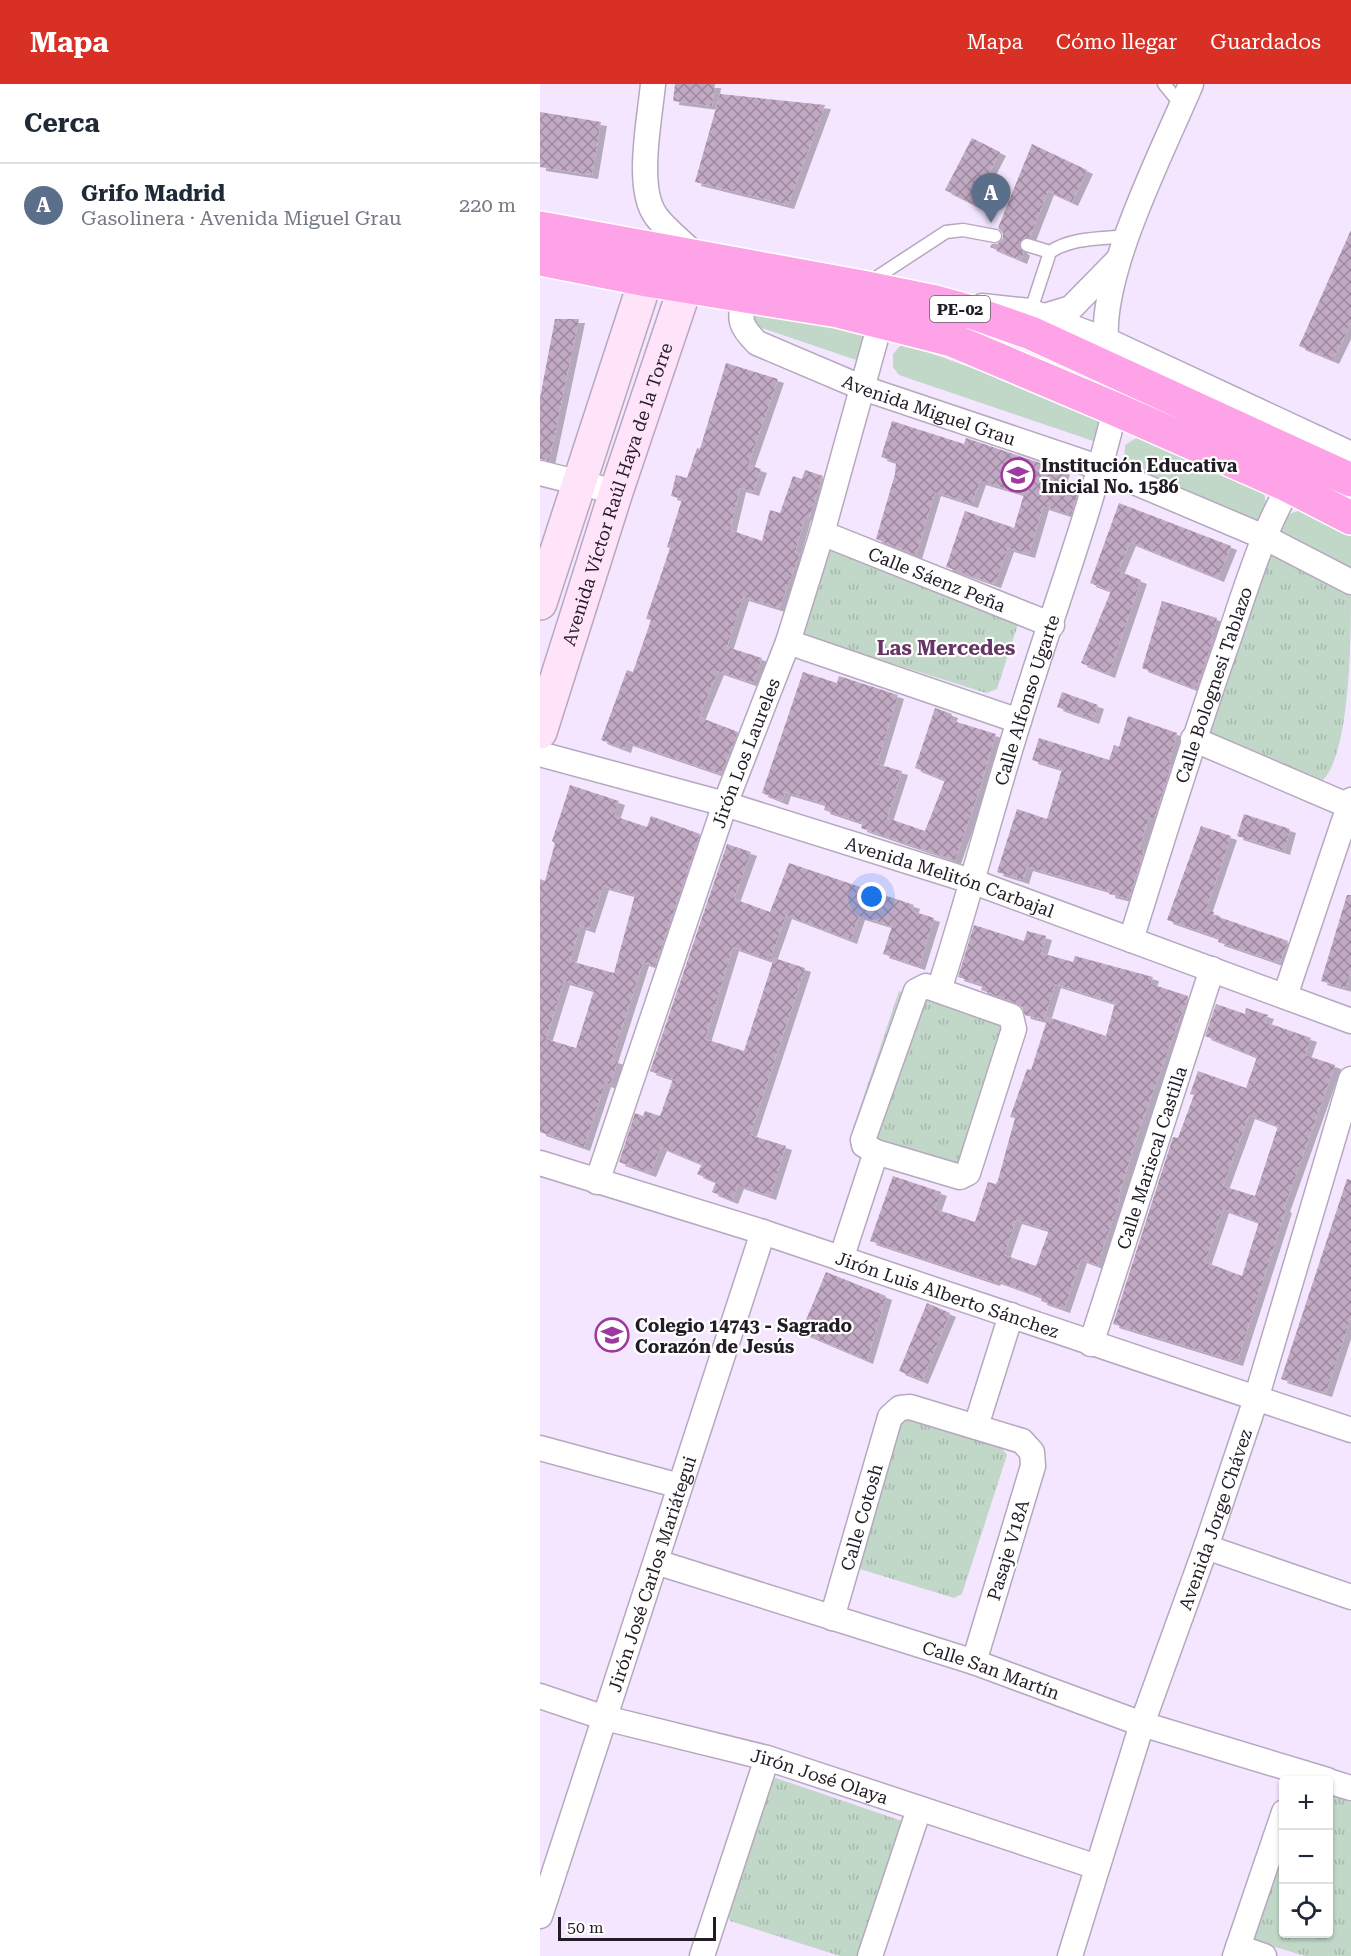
<!DOCTYPE html>
<html lang="es">
<meta charset="utf-8">
<style>
body{margin:0;font-family:"Roboto Serif",serif;background:#f6f6f7;color:#1f2937}
.controls{position:absolute;right:18px;bottom:18px;display:grid;overflow:hidden;border-radius:6px;box-shadow:0 2px 4px #0004}
.controls button{width:54px;height:54px;display:grid;place-items:center;padding:0;border:0;border-bottom:2px solid #e0e1e3;background:#fff;color:#1f2937;font:30px sans-serif}
.scale{position:absolute;left:18px;bottom:15px;width:158px;box-sizing:border-box;padding-left:6px;border:3px solid #221c25;border-top:0;font-size:16px;line-height:21px;white-space:nowrap;color:#221c25;-webkit-text-stroke:4px #fff;paint-order:stroke}
.you{position:absolute;left:332px;top:813px;width:21px;height:21px;margin:-15px;border:4px solid #fff;border-radius:50%;background:#1a73e8;box-shadow:0 0 0 9px #1a73e833}
.badge{display:grid;place-items:center;width:39px;height:39px;border-radius:50%;background:#d93025;color:#fff;font-size:20px;font-weight:700}
.pin{position:absolute;translate:-50% -50px;filter:drop-shadow(0 2px 3px #0008)}
.pin::after{content:'';position:absolute;top:32px;width:21px;height:18px;background:inherit;clip-path:polygon(0 0,100% 0,50% 100%)}
.list{margin:0;padding:0;list-style:none}
h2{display:flex;justify-content:space-between;align-items:center;height:78px;margin:0;padding:0 24px;font-size:26px}
h2 small{font-size:20px;font-weight:400;color:#747a83}
.list li{display:grid;grid-template-columns:39px 1fr auto;gap:18px;align-items:center;box-sizing:border-box;height:84px;padding:0 24px;border-top:2px solid #e0e1e3}
.list b{display:block;font-size:22px;white-space:nowrap}
.list p{margin:0;font-size:20px;white-space:nowrap;color:#747a83}
.list em{font-size:20px;font-style:normal;color:#747a83}
.icon{flex:none;width:33px;height:33px;fill:none;stroke:currentColor;stroke-width:2;stroke-linecap:round;stroke-linejoin:round}
.map{position:relative;flex:none;width:811px;height:1872px;overflow:hidden}
header{display:flex;align-items:center;gap:36px;box-sizing:border-box;height:84px;padding:0 30px;background:#d93025;color:#fff}
header strong{font-size:28px}
nav{display:flex;gap:33px;margin-inline-start:auto;font-size:21px}
main{display:flex}
aside{flex:1;background:#fff}
.map>svg:first-child{display:block}
</style>
<header>
<strong>Mapa</strong>
<nav><a>Mapa</a><a>Cómo llegar</a><a>Guardados</a></nav>
</header>
<main>
<aside>
<h2>Cerca<small></small></h2>
<ul class="list">
<li><span class="badge" style="background:#5c6f8a">A</span><div><b>Grifo Madrid</b><p>Gasolinera · Avenida Miguel Grau</p></div><em>220 m</em></li>
</ul>
</aside>
<div class="map">
<svg width="811" height="1872" viewBox="0 0 811 1872">
<defs>
<pattern id="park-tufts" width="24" height="20" patternUnits="userSpaceOnUse" patternTransform="scale(1.5)"><rect width="24" height="20" fill="#c1d7c8"/><path d="M3 7l-1-3M5 7V3M7 7l1-3M15 17l-1-3M17 17v-4M19 17l1-3" fill="none" stroke="#a6b8ac"/></pattern>
<pattern id="building-cross-hatch" width="8" height="8" patternUnits="userSpaceOnUse" patternTransform="scale(1.5)"><rect width="8" height="8" fill="#c1a9c3"/><path d="M0 0l8 8M0 8l8-8" fill="none" stroke="#9c899e"/></pattern>
<filter id="shadow"><feDropShadow dx="6" dy="4" stdDeviation="0" flood-color="#0004"/></filter>
</defs>
<rect width="100%" height="100%" fill="#f5e6ff"/>
<path fill="#c1d7c8" d="M 209,229 L 329,248 L 325,279 L 213,241 Z
M 361,261 L 368,261 L 565,332 L 556,358 L 359,291 L 353,283 L 353,270 Z
M 598,353 L 724,409 L 726,420 L 724,434 L 713,443 L 584,379 L 585,361 Z
M 761,426 L 811,452 L 811,491 L 742,455 C 738,439 745,430 761,426 Z"/>
<path fill="url(#park-tufts)" d="M 289,466 L 471,526 L 479,537 L 457,605 L 446,609 L 265,552 L 259,542 Z
M 730,470 L 811,505 C 811,551 811,667 783,696 L 665,651 Z
M 359,907 L 463,941 L 417,1081 L 312,1047 Z
M 366,1331 L 461,1363 L 467,1371 L 422,1510 L 414,1514 L 320,1485 L 316,1479 L 359,1335 Z
M 236,1694 L 365,1738 L 319,1872 L 300,1872 L 190,1837 L 185,1825 L 227,1700 Z
M 789,1711 L 811,1718 L 811,1872 L 765,1872 L 708,1855 L 743,1739 L 744,1850 L 788,1850 Z"/>
<path fill="url(#building-cross-hatch)" fill-rule="evenodd" filter="url(#shadow)" d="M 135,0 L 175,0 L 172,22 L 133,17 Z
M 180,10 L 285,21 L 248,121 L 155,98 Z
M 0,28 L 61,38 L 52,91 L 0,83 Z
M 432,54 L 460,68 L 433,120 L 405,106 Z
M 492,60 L 547,86 L 532,118 L 508,107 L 490,153 L 485,153 L 479,158 L 479,163 L 484,168 L 481,176 L 450,163 L 452,160 L 458,160 L 463,154 L 463,149 L 458,144 Z
M 811,146 L 811,239 L 793,276 L 759,262 Z
M 15,235 L 39,235 L 9,377 L 0,375 L 0,314 Z
M 186,279 L 238,295 L 208,381 L 221,385 L 213,408 L 200,404 L 190,446 L 222,457 L 230,426 L 240,429 L 253,392 L 262,395 L 265,386 L 283,392 L 269,434 L 265,432 L 255,468 L 260,470 L 239,524 L 203,513 L 187,563 L 222,574 L 213,599 L 178,587 L 159,633 L 198,648 L 181,690 L 87,658 L 85,665 L 61,656 L 87,586 L 93,588 L 111,536 L 106,535 L 130,464 L 127,463 L 142,415 L 131,412 L 136,391 L 147,394 L 157,364 L 160,365 Z
M 352,337 L 424,360 L 426,354 L 524,387 L 521,395 L 540,401 L 531,431 L 503,422 L 489,470 L 468,464 L 455,500 L 406,483 L 425,427 L 474,444 L 484,410 L 440,397 L 432,420 L 395,408 L 376,471 L 336,455 L 355,390 L 356,378 L 341,373 Z
M 579,419 L 691,462 L 678,494 L 590,458 L 578,487 L 601,496 L 569,590 L 541,579 L 571,507 L 550,499 Z
M 622,517 L 677,534 L 671,555 L 673,556 L 656,605 L 602,584 Z
M 263,588 L 297,599 L 299,592 L 358,611 L 337,680 L 362,687 L 347,734 L 385,747 L 405,696 L 375,684 L 395,624 L 412,630 L 410,636 L 456,650 L 438,710 L 415,776 L 321,744 L 323,739 L 284,726 L 286,720 L 245,708 L 242,717 L 222,709 Z
M 522,608 L 558,621 L 553,636 L 517,623 Z
M 588,632 L 637,649 L 629,678 L 632,679 L 614,735 L 609,733 L 599,765 L 604,766 L 589,815 L 569,810 L 570,807 L 487,783 L 483,796 L 457,788 L 477,725 L 507,735 L 522,685 L 492,676 L 499,654 L 569,676 L 574,661 L 579,663 Z
M 30,701 L 79,717 L 74,732 L 107,743 L 111,732 L 160,750 L 115,882 L 103,878 L 72,975 L 78,977 L 70,1001 L 65,999 L 44,1063 L 0,1048 L 0,795 L 5,797 L 15,759 L 12,757 ZM 63,802 L 95,811 L 74,889 L 30,877 L 40,842 L 49,845 ZM 24,897 L 54,906 L 36,964 L 6,955 Z
M 704,730 L 750,745 L 744,767 L 697,752 Z
M 661,742 L 691,752 L 666,826 L 674,828 L 673,831 L 748,857 L 740,879 L 678,858 L 679,854 L 627,836 Z
M 187,760 L 211,768 L 194,815 L 230,828 L 249,779 L 374,821 L 372,827 L 394,834 L 379,882 L 343,870 L 352,842 L 319,832 L 311,856 L 246,831 L 230,876 L 193,863 L 165,955 L 204,967 L 234,874 L 265,884 L 210,1051 L 246,1062 L 230,1112 L 198,1101 L 192,1116 L 172,1108 L 176,1098 L 157,1090 L 162,1080 L 121,1063 L 110,1089 L 79,1078 L 95,1029 L 103,1032 L 105,1027 L 120,1032 L 133,995 L 110,987 Z
M 807,811 L 811,811 L 811,888 L 806,904 L 781,897 Z
M 434,841 L 484,857 L 487,847 L 506,852 L 501,869 L 533,878 L 535,872 L 613,893 L 611,900 L 648,912 L 599,1046 L 578,1114 L 580,1115 L 557,1181 L 541,1175 L 524,1225 L 501,1217 L 502,1213 L 455,1196 L 454,1198 L 330,1157 L 353,1092 L 401,1108 L 395,1125 L 435,1138 L 448,1098 L 456,1100 L 458,1096 L 475,1034 L 470,1033 L 487,985 L 491,986 L 508,933 L 566,952 L 575,919 L 515,900 L 504,936 L 485,931 L 482,923 L 476,919 L 441,906 L 443,901 L 418,893 ZM 476,1136 L 509,1146 L 496,1182 L 464,1171 Z
M 676,920 L 705,930 L 706,924 L 728,931 L 725,938 L 771,954 L 765,971 L 795,981 L 744,1124 L 746,1125 L 697,1278 L 573,1240 L 633,1053 L 638,1054 L 654,1011 L 650,1010 L 658,987 L 706,1004 L 717,973 L 665,952 ZM 709,1031 L 738,1042 L 715,1112 L 683,1102 ZM 683,1125 L 719,1138 L 702,1192 L 665,1178 Z
M 807,1095 L 811,1096 L 811,1233 L 786,1309 L 741,1295 Z
M 286,1188 L 346,1212 L 327,1276 L 261,1248 Z
M 387,1219 L 410,1229 L 382,1296 L 359,1287 Z"/>
<g fill="none" stroke-linecap="round" stroke-linejoin="round">
<g stroke="#b6a8bf" stroke-width="15">
<path id="lane" d="M 624,0 L 642,22
M 487,161 L 510,168 L 490,229
M 510,168 C 533,153 562,155 588,152
M 328,199 L 406,148 L 423,146 L 455,152"/>
</g>
<g stroke="#b6a8bf" stroke-width="27">
<g id="street">
<path d="M 113,0 C 110,34 95,104 116,132 C 125,145 144,159 155,171"/>
<path id="s1" d="M 204,211 C 200,236 198,240 217,259 L 323,304 L 561,384 L 724,453 L 811,498"/>
<path d="M 442,222 L 490,227 L 566,256 L 811,370"/>
<path d="M 505,232 L 531,224 L 578,176"/>
<path d="M 566,256 C 561,186 623,67 651,0"/>
<path d="M 0,389 L 76,408"/>
<path id="s2" d="M 282,449 L 512,541"/>
<path d="M 248,558 L 479,637"/>
<path d="M 653,655 L 809,722"/>
<path id="s3" d="M 0,670 L 185,720 L 434,798 L 811,937"/>
<path id="s4" d="M 591,856 C 622,756 653,656 688,557 C 713,483 731,417 781,356"/>
<path d="M 386,902 L 471,932 L 474,945 L 428,1089 L 420,1093 L 336,1068 L 324,1061 L 323,1056 L 376,907 Z"/>
<path id="s5" d="M 399,906 C 428,817 451,726 479,637 C 511,532 550,431 575,325"/>
<path d="M 745,912 L 811,716"/>
<path id="s6" d="M 0,1079 L 223,1148 L 811,1346"/>
<path id="s7" d="M 57,1098 L 185,720 L 248,558 L 282,449 L 341,236"/>
<path d="M 301,1175 L 336,1068"/>
<path id="s8" d="M 551,1260 L 672,885"/>
<path d="M 436,1342 L 471,1231"/>
<path d="M 0,1364 L 140,1402"/>
<path d="M 666,1463 L 811,1513"/>
<path id="s9" d="M 116,1478 L 434,1578 L 602,1640 L 787,1696"/>
<path id="s10" d="M 292,1534 L 350,1333 L 360,1324 L 370,1323 L 482,1357 L 492,1368 L 493,1382 L 434,1578"/>
<path id="s11" d="M 0,1612 L 65,1634 L 227,1674 L 557,1783"/>
<path d="M 788,1697 L 811,1704"/>
<path id="s12" d="M 0,1832 L 223,1148"/>
<path d="M 698,1863 L 724,1872"/>
<path d="M 162,1872 L 227,1674"/>
<path d="M 330,1872 L 379,1725"/>
<path id="s13" d="M 530,1872 L 602,1640 L 666,1463 L 716,1315 L 811,995"/>
<path d="M 695,1872 L 744,1728"/>
</g>
</g>
<g stroke="#b6a8bf" stroke-width="36">
<g id="secondary">
<path d="M 0,519 L 114,170"/>
<path id="s14" d="M 0,648 L 76,408 L 154,177"/>
</g>
</g>
<g stroke="#fff" stroke-width="36">
<path id="highway" d="M 0,144 L 322,203 L 395,218 L 431,228 L 491,249 L 811,396
M 0,175 L 107,196 L 298,227 L 412,256 L 575,325 L 747,401 L 811,434"/>
</g>
<use href="#lane" stroke="#fff" stroke-width="12"/>
<use href="#street" stroke="#fff" stroke-width="24"/>
<use href="#secondary" stroke="#ffe3f8" stroke-width="33"/>
<use href="#highway" stroke="#fea3e7" stroke-width="33"/>
</g>
<defs>
<g id="school-ring" transform="scale(1.725)"><circle r="9.5" fill="#fff" stroke="#9e3a9f" stroke-width="1.5"/><path d="M0-5L7-2L0 1L-7-2ZM-4 1L0 2.5L4 1V4Q0 6-4 4Z" fill="#9e3a9f"/></g>
</defs>
<g fill-rule="evenodd">
<use href="#school-ring" x="478" y="391"/>
<use href="#school-ring" x="72" y="1251"/>
</g>
<g text-anchor="middle" dominant-baseline="central" stroke-width="4.5" stroke-linejoin="round" paint-order="stroke">
<rect fill="#fff" stroke="#646066" stroke-width="1.5" x="390" y="212" width="60" height="26" rx="4.5"/>
<g font-size="16" font-weight="bold" fill="#221c25">
<text x="420" y="225">PE-02</text>
</g>
<g font-size="18" fill="#221c25" stroke="#fff">
<text stroke="none"><textPath href="#s1" startOffset="238">Avenida Miguel Grau</textPath></text>
<text stroke="none"><textPath href="#s14" startOffset="250">Avenida Víctor Raúl Haya de la Torre</textPath></text>
<text stroke="none"><textPath href="#s2" startOffset="124">Calle Sáenz Peña</textPath></text>
<text stroke="none"><textPath href="#s4" startOffset="268">Calle Bolognesi Tablazo</textPath></text>
<text stroke="none"><textPath href="#s5" startOffset="303">Calle Alfonso Ugarte</textPath></text>
<text stroke="none"><textPath href="#s7" startOffset="454">Jirón Los Laureles</textPath></text>
<text stroke="none"><textPath href="#s3" startOffset="428">Avenida Melitón Carbajal</textPath></text>
<text stroke="none"><textPath href="#s8" startOffset="196">Calle Mariscal Castilla</textPath></text>
<text stroke="none"><textPath href="#s6" startOffset="428">Jirón Luis Alberto Sánchez</textPath></text>
<text stroke="none"><textPath href="#s10" startOffset="105">Calle Cotosh</textPath></text>
<text stroke="none"><textPath href="#s13" startOffset="460">Avenida Jorge Chávez</textPath></text>
<text transform="translate(468 1466) rotate(-73)">Pasaje V18A</text>
<text stroke="none"><textPath href="#s12" startOffset="360">Jirón José Carlos Mariátegui</textPath></text>
<text stroke="none"><textPath href="#s9" startOffset="352">Calle San Martín</textPath></text>
<text stroke="none"><textPath href="#s11" startOffset="291">Jirón José Olaya</textPath></text>
</g>
<g font-size="18" font-weight="bold" fill="#221c25" stroke="#fff" text-anchor="start">
<text x="501" y="381">Institución Educativa<tspan x="501" dy="21">Inicial No. 1586</tspan></text>
<text x="95" y="1241">Colegio 14743 - Sagrado<tspan x="95" dy="21">Corazón de Jesús</tspan></text>
</g>
<g font-size="20" font-weight="bold" fill="#663566" stroke="#fff">
<text x="406" y="564">Las Mercedes</text>
</g>
</g>
</svg>
<div class="controls">
<button>+</button>
<button>−</button>
<button><svg class="icon" aria-label="locate" viewBox="0 0 24 24"><circle cx="12" cy="12" r="6"/><path d="M12 2v4M12 18v4M2 12h4M18 12h4"/></svg></button>
</div>
<div class="scale">50 m</div>
<div class="you"></div>
<div class="pin badge" style="left:451px;top:139px;background:#5c6f8a">A</div>
</div>
</main>
